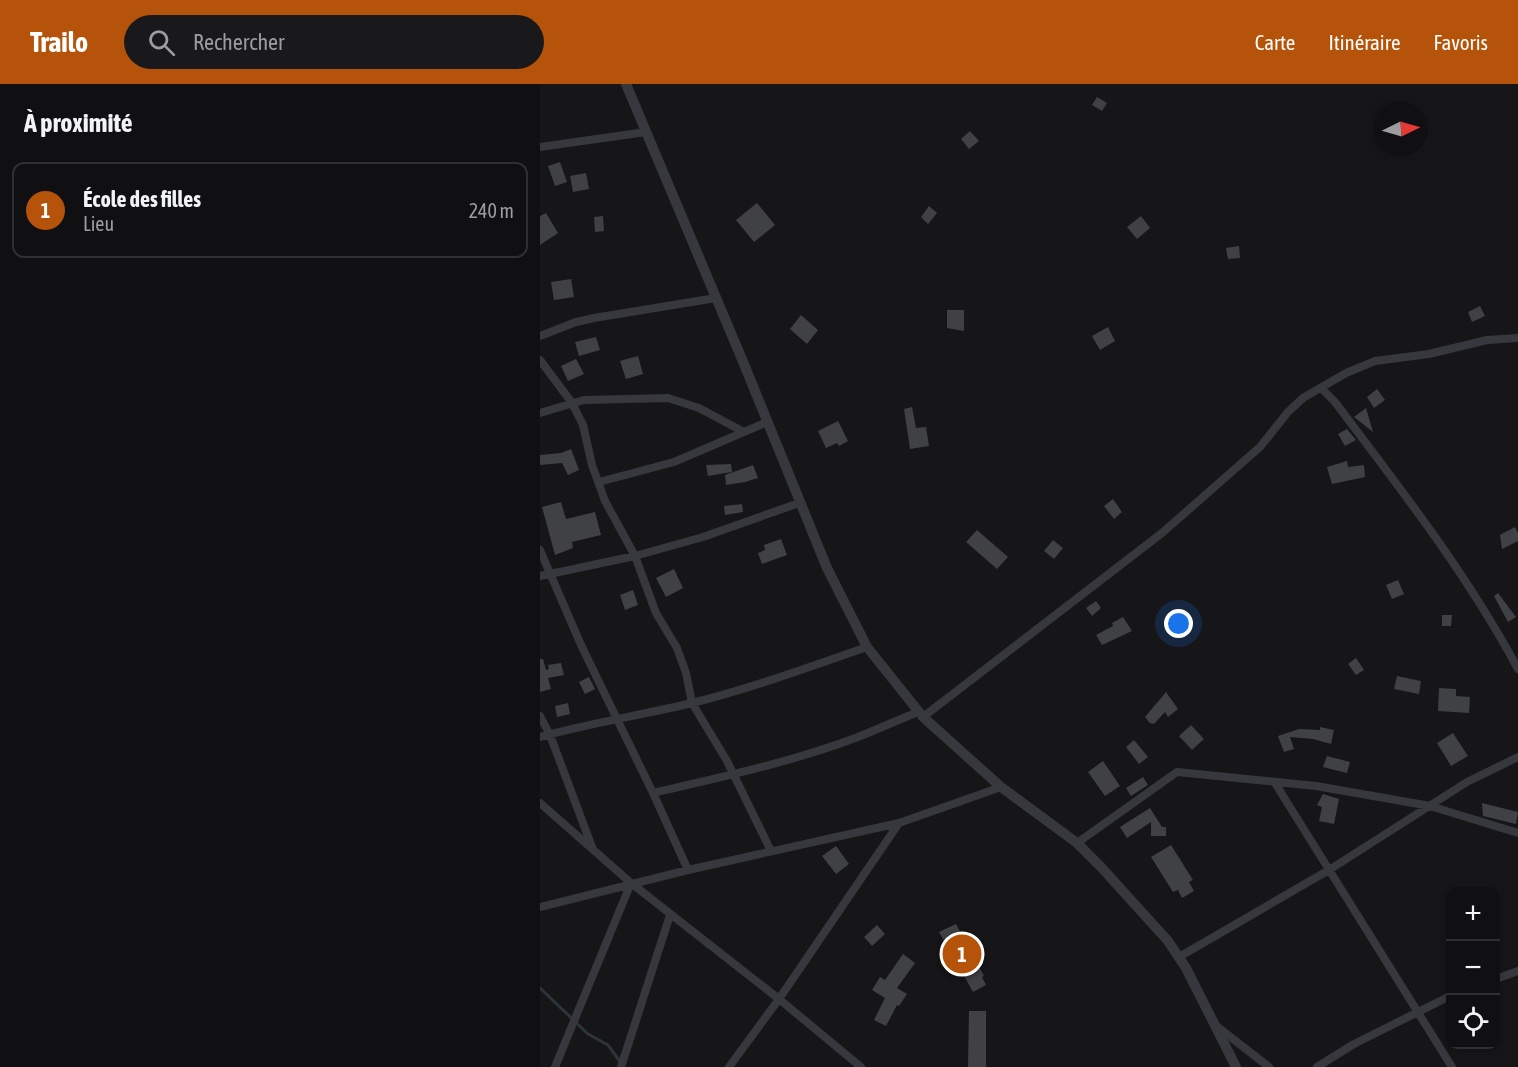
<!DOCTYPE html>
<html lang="fr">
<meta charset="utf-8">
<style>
body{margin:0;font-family:"Asap Condensed",sans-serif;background:#19191b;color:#f1f3f6}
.controls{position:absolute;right:18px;bottom:18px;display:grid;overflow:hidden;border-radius:12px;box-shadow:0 3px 9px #0003}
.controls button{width:54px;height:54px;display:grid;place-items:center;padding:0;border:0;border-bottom:2px solid #303032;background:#101012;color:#f1f3f6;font:30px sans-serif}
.compass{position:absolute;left:834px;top:18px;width:54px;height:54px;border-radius:50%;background:#101012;box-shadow:0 3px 9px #0003;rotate:85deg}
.you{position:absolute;left:639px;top:540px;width:21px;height:21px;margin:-15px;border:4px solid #fff;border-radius:50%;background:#1a73e8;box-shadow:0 0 0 9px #1a73e833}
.badge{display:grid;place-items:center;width:39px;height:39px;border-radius:50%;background:#b45309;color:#fff;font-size:20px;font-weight:700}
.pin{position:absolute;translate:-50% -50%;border:3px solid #fff;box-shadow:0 2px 6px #0006}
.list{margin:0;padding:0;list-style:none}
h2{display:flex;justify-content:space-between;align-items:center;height:78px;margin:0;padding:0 24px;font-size:26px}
h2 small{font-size:20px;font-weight:400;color:#9c9d9f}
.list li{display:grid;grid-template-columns:39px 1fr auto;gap:18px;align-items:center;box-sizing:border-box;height:96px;margin:0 12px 12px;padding:0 12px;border:2px solid #303032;border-radius:12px}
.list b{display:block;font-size:22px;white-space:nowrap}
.list p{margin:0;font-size:20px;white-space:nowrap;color:#9c9d9f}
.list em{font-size:20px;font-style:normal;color:#9c9d9f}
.icon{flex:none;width:33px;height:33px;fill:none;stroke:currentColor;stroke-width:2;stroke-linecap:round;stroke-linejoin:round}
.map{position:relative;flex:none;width:978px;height:983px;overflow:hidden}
header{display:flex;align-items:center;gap:36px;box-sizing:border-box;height:84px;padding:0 30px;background:#b45309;color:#fff}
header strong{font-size:28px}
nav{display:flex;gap:33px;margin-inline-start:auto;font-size:21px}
.search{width:420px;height:54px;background:#19191b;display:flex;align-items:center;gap:15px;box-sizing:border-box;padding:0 21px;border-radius:33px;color:#9c9d9f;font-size:22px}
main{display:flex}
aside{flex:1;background:#101012}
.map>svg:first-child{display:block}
</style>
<header>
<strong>Trailo</strong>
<div class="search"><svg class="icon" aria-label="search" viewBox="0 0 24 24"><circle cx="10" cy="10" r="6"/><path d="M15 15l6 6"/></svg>Rechercher</div>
<nav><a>Carte</a><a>Itinéraire</a><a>Favoris</a></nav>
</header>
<main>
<aside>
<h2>À proximité<small></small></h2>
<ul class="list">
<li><span class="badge">1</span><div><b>École des filles</b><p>Lieu</p></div><em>240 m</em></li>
</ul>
</aside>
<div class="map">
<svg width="978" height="983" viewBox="0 0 978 983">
<rect width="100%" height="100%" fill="#161618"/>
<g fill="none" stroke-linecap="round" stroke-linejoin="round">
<path stroke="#2c353c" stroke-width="3" d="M 0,904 L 48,950 L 68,961 L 81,979"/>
</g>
<path fill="#404145" d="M 557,13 L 567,19 L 562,27 L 552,21 Z
M 430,47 L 439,57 L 429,65 L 421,55 Z
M 20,78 L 27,98 L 15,102 L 8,82 Z
M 46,89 L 49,105 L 33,108 L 30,92 Z
M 217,119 L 235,141 L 214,158 L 196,136 Z
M 389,122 L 397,129 L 388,140 L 381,133 Z
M 6,129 L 18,149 L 0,161 L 0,132 Z
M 63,132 L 64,147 L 55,148 L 54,133 Z
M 601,132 L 610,144 L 597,155 L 587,143 Z
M 699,162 L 700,174 L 688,175 L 686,164 Z
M 31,195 L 34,213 L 14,216 L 11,198 Z
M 940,222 L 945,232 L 932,238 L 928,228 Z
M 407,226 L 424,226 L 424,247 L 407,244 Z
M 261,231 L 278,246 L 267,260 L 250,245 Z
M 568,243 L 575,257 L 560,266 L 552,252 Z
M 56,253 L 60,266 L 39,272 L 35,258 Z
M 98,272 L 103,290 L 86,295 L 80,277 Z
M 36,275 L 44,290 L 28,297 L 21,282 Z
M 837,305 L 845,316 L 834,324 L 827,313 Z
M 372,323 L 376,344 L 386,343 L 389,362 L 370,365 L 364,325 Z
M 826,324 L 833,348 L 814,333 Z
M 298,337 L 308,357 L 299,362 L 297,359 L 286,364 L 278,347 Z
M 807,345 L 816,356 L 805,362 L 798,350 Z
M 31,365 L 39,386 L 28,391 L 22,379 L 0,381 L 0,371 L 21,369 Z
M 807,377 L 808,383 L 824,381 L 825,393 L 792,400 L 787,383 Z
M 191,380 L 192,388 L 168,392 L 166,381 Z
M 213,381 L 218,394 L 205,398 L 186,401 L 185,391 Z
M 573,415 L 582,428 L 574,435 L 564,422 Z
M 21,418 L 26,435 L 55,428 L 61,451 L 32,458 L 33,464 L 15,471 L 2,423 Z
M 202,420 L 203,428 L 185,431 L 184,422 Z
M 975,443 L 978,449 L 978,457 L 962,465 L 960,451 Z
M 437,446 L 468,473 L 457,485 L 426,458 Z
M 241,455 L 247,471 L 222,480 L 218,469 L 225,466 L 224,461 Z
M 513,456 L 523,464 L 514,475 L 504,467 Z
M 134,485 L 143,504 L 126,513 L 116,494 Z
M 858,496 L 864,510 L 852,515 L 846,501 Z
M 93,506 L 98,521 L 85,526 L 80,511 Z
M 958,509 L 976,533 L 968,538 L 954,512 Z
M 556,517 L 561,524 L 552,532 L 546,524 Z
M 902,531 L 912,531 L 911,542 L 902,542 Z
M 583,533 L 592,547 L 562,561 L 556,551 L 573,542 L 572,539 Z
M 816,574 L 824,586 L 816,591 L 808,580 Z
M 0,575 L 3,575 L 6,586 L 9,585 L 8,581 L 21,579 L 24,591 L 8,594 L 11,605 L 0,608 Z
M 857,592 L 881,597 L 879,610 L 854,605 Z
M 49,593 L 55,605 L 45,610 L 39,598 Z
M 899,604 L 916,605 L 916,612 L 930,613 L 929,629 L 898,627 Z
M 626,608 L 638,625 L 628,633 L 625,628 L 614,640 L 610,639 L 605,633 Z
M 28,619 L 30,630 L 17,633 L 15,622 Z
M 651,641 L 664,655 L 652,666 L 639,652 Z
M 780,643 L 794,646 L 791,660 L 773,655 L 750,653 L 754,665 L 744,668 L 738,652 L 759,645 L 780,646 Z
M 913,649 L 928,672 L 911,682 L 897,659 Z
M 594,656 L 608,673 L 599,680 L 586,663 Z
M 787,672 L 810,678 L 807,689 L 783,683 Z
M 563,677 L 580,702 L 565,712 L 548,688 Z
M 603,693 L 608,701 L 591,712 L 586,704 Z
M 783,710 L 799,715 L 794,740 L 779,737 L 782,723 L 777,721 Z
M 942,719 L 978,728 L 976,740 L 943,732 Z
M 610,724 L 622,743 L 626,743 L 626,752 L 611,752 L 611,738 L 587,754 L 580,743 Z
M 631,761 L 653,796 L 649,798 L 654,807 L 642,814 L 638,806 L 633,808 L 611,773 Z
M 296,762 L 309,780 L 296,790 L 282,772 Z
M 416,840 L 444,892 L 442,893 L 446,901 L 433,908 L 399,848 Z
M 337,841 L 345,850 L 332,862 L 324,853 Z
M 363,870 L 375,879 L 357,904 L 367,910 L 359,922 L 357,921 L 346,942 L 334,936 L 345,914 L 332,906 L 340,893 L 345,896 Z
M 429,927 L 446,927 L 446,983 L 428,983 Z"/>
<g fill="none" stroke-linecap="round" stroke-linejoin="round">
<path stroke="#37383d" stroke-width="8" d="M 0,63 L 106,48
M 0,252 L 36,238 L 54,234 L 176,214
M 0,276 L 32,319 L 43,341 L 52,381 L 65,417 L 95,472 L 116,529 L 137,564 L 146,589 L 152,619 L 187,677 L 231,767
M 781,304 L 795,318 C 860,404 927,490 978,585
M 0,329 L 44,316 L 128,314 L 159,324 L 204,348
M 59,398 L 134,378 L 227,338
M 0,466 L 41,561 L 113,709 L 148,786
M 0,492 L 95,472 L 163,453 L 259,419
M 0,632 L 10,651 L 52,763
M 383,633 L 622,449 L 720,363 L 748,328 L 763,314 L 806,289 L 835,277 L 889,270 L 947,256 L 978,254
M 0,653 C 50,639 102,631 152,619 C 212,604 269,583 327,563
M 735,699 L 912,983
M 113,709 C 182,693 252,678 318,653 C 338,645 358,636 378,628
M 0,719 L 91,799 L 239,915 L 321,983
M 537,759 L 637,688 L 776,702 L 839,713 L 890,722 L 978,749
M 0,823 L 148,786 L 359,739 L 461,703
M 639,873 L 789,786 L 927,698 L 978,673
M 956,895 L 978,887
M 675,941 L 729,983
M 15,983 L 91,799
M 81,983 L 130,831
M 189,983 L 239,915 L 359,739
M 777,983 L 814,960 L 910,912"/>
<path stroke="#37383d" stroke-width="10" d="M 86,0 L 204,280 L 287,484 L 327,563 L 383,633 L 461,703 L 537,759 L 561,783 L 628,857 L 646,884 L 696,983"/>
</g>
</svg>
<div class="controls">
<button>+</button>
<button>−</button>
<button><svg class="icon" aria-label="locate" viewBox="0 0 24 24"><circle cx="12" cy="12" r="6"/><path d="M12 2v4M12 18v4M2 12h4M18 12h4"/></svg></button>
</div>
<svg class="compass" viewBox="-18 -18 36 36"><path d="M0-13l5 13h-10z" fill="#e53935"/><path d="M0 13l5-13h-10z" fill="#9c9d9f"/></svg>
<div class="you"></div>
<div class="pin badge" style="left:422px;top:870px">1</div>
</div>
</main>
